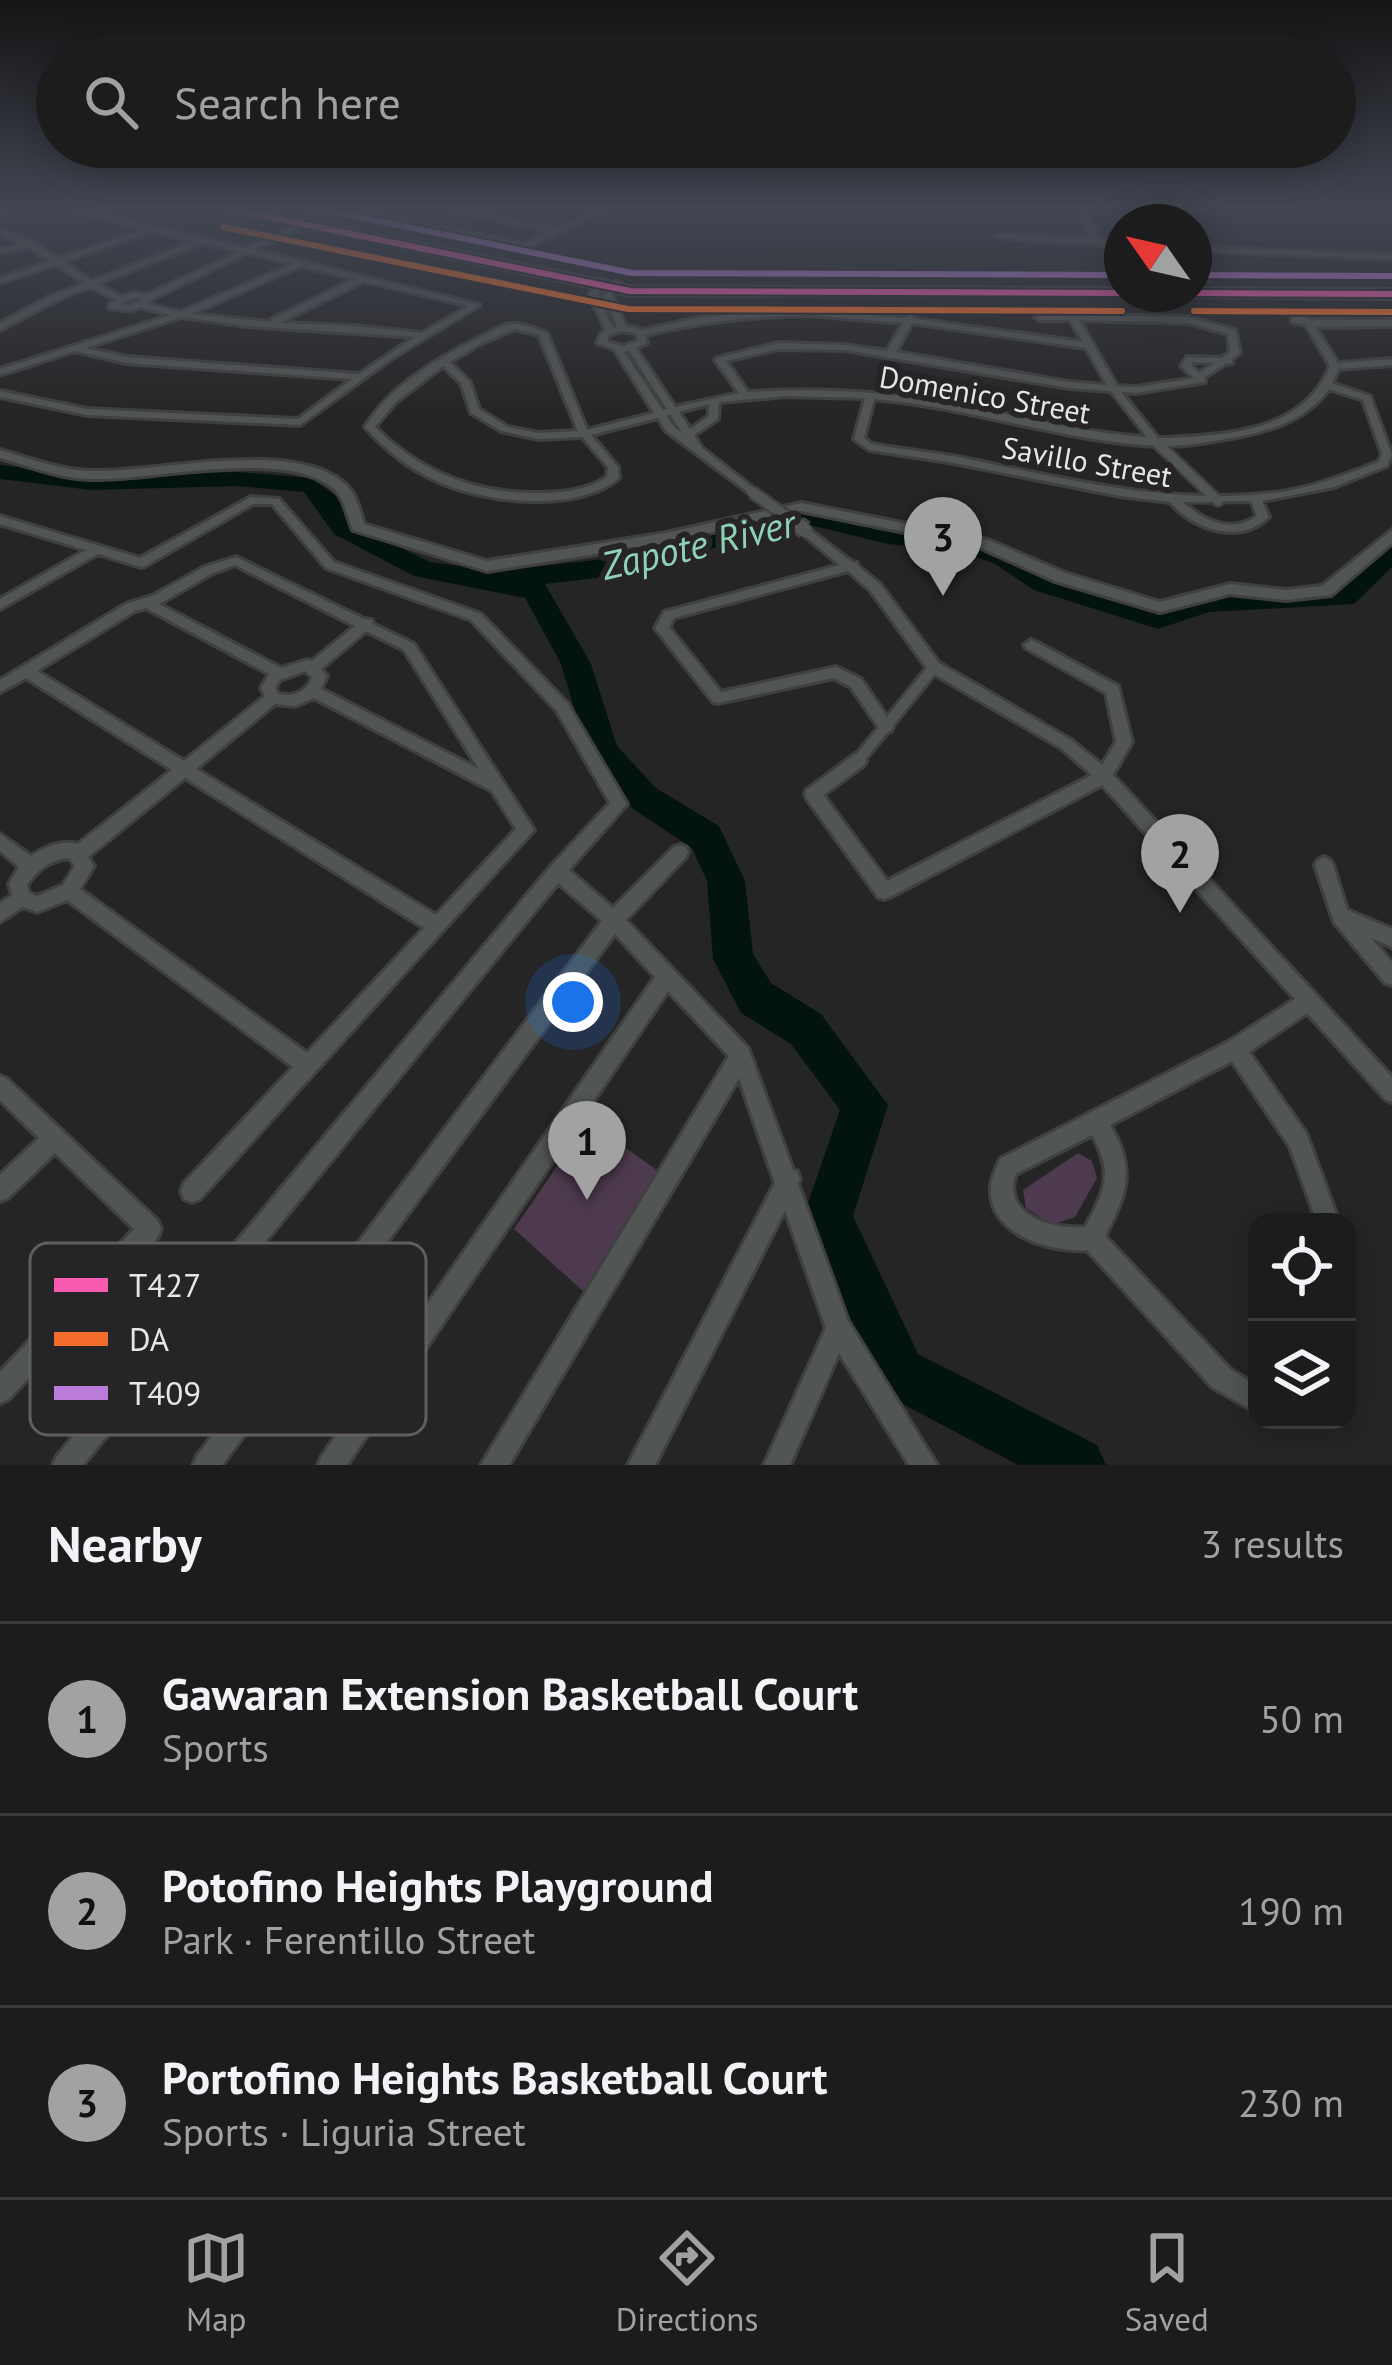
<!DOCTYPE html>
<meta charset="utf-8">
<style>
body{margin:0;font-family:"PT Sans",sans-serif;background:#252525;color:#f1f3f6}
.controls{position:absolute;right:36px;bottom:36px;display:grid;overflow:hidden;border-radius:24px;box-shadow:0 6px 30px #0003}
.controls button{width:108px;height:108px;display:grid;place-items:center;padding:0;border:0;border-bottom:3px solid #3a3a3b;background:#1c1c1c;color:#f1f3f6;font:60px sans-serif}
.compass{position:absolute;left:1104px;top:204px;width:108px;height:108px;border-radius:50%;background:#1c1c1c;box-shadow:0 6px 30px #0003;rotate:304deg}
.you{position:absolute;left:573px;top:1002px;width:42px;height:42px;margin:-30px;border:9px solid #fff;border-radius:50%;background:#1a73e8;box-shadow:0 0 0 18px #1a73e833}
.badge{display:grid;place-items:center;width:78px;height:78px;border-radius:50%;background:#a3a2a3;color:#111;font-size:39px;font-weight:700}
.pin{position:absolute;translate:-50% -99px;filter:drop-shadow(0 3px 6px #0008)}
.pin::after{content:'';position:absolute;top:63px;width:42px;height:36px;background:inherit;clip-path:polygon(0 0,100% 0,50% 100%)}
.list{margin:0;padding:0;list-style:none}
h2{display:flex;justify-content:space-between;align-items:center;height:156px;margin:0;padding:0 48px;font-size:51px}
h2 small{font-size:39px;font-weight:400;color:#a0a1a3}
.list li{display:grid;grid-template-columns:78px 1fr auto;gap:36px;align-items:center;box-sizing:border-box;height:192px;padding:0 48px;border-top:3px solid #3a3a3b}
.list b{display:block;font-size:45px;white-space:nowrap}
.list p{margin:0;font-size:39px;white-space:nowrap;color:#a0a1a3}
.list em{font-size:39px;font-style:normal;color:#a0a1a3}
.icon{flex:none;width:66px;height:66px;fill:none;stroke:currentColor;stroke-width:2;stroke-linecap:round;stroke-linejoin:round}
.map{position:relative;flex:none;width:1392px;height:1465px;overflow:hidden}
.search{position:absolute;background:#1c1c1c;box-shadow:0 6px 30px #0003;left:36px;right:36px;top:36px;height:132px;display:flex;align-items:center;gap:30px;box-sizing:border-box;padding:0 42px;border-radius:66px;color:#a0a1a3;font-size:45px}
.sheet{height:732px;background:#1c1c1c}
nav{display:flex;justify-content:space-around;align-items:center;box-sizing:border-box;height:168px;border-top:3px solid #3a3a3b;background:#1c1c1c;font-size:33px;color:#a0a1a3}
nav a{display:grid;justify-items:center;gap:6px}
nav .on{color:#a3a2a3}
.map>svg:first-child{display:block}
</style>
<div class="map">
<svg width="1392" height="1465" viewBox="0 0 1392 1465">
<rect width="100%" height="100%" fill="#262526"/>
<path fill="#4d3a4e" d="M 588,1121 L 658,1171 L 583,1291 L 514,1229 Z
M 1078,1153 L 1092,1161 L 1097,1178 L 1075,1217 L 1052,1225 L 1026,1208 L 1023,1190 Z"/>
<g fill="none" stroke-linecap="round" stroke-linejoin="round">
<path fill="#03140c" fill-rule="evenodd" d="M 0,465 L 91,476 L 238,472 L 311,478 L 339,498 L 353,523 L 372,534 L 430,562 L 497,571 L 605,559 L 806,508 L 888,528 L 969,536 L 1015,552 L 1054,576 L 1158,608 L 1207,592 L 1337,588 L 1392,543 L 1392,567 L 1354,604 L 1209,612 L 1158,629 L 1034,590 L 995,564 L 957,550 L 888,544 L 806,524 L 605,577 L 545,584 L 591,664 L 617,746 L 656,788 L 719,826 L 745,881 L 753,954 L 771,983 L 821,1014 L 888,1105 L 853,1216 L 918,1354 L 1097,1445 L 1106,1465 L 1018,1465 L 880,1392 L 803,1217 L 840,1110 L 791,1044 L 741,1013 L 713,959 L 707,881 L 692,848 L 632,808 L 590,762 L 561,664 L 525,598 L 414,576 L 334,534 L 304,492 L 238,486 L 91,490 L 0,479 Z"/>
<g stroke="#414041" stroke-width="14">
<path id="pedestrian-far2" d="M 1157,443 L 1218,501"/>
</g>
<g stroke="#414041" stroke-width="16">
<path id="pedestrian-far1" d="M 856,763 L 934,667"/>
</g>
<g stroke="#414041" stroke-width="20">
<path id="pedestrian" d="M 813,794 L 859,760"/>
</g>
<g stroke="#414041" stroke-width="6">
<path id="minor" d="M 0,209 L 7,209 L 0,214 Z
M 65,209 L 79,209 L 245,248 L 300,223 L 303,227 L 253,250 L 480,305 L 391,359 L 300,425 L 87,415 L 0,397 L 0,391 L 87,409 L 298,419 L 352,379 L 127,363 L 75,351 L 0,375 L 0,369 L 171,315 L 140,307 L 132,311 L 109,308 L 109,304 L 117,300 L 90,287 L 55,301 L 0,330 L 0,323 L 49,297 L 85,283 L 56,265 L 0,283 L 0,278 L 50,261 L 28,247 L 0,253 L 0,249 L 22,244 L 0,234 L 0,229 L 34,242 L 57,259 L 145,229 ZM 153,231 L 194,241 L 92,281 L 63,262 ZM 203,243 L 239,252 L 146,295 L 134,292 L 122,297 L 97,284 ZM 247,253 L 293,264 L 180,312 L 147,304 L 154,298 ZM 301,266 L 355,279 L 272,319 L 271,322 L 191,314 ZM 364,281 L 469,306 L 422,333 L 354,326 L 279,323 ZM 135,297 L 143,299 L 131,305 L 121,304 ZM 182,317 L 247,326 L 415,337 L 359,374 L 127,357 L 85,348 Z
M 320,209 L 329,209 L 309,221 L 302,219 Z
M 336,209 L 352,209 L 524,244 L 550,231 L 443,209 C 480,209 515,225 551,227 C 571,228 587,210 607,209 L 525,248 Z
M 1078,209 L 1085,209 L 1100,240 L 1122,242 L 1122,246 L 999,238 L 995,236 L 999,234 L 1092,240 Z
M 1194,247 L 1392,255 L 1392,259 L 1194,251 Z
M 1194,252 L 1198,254 L 1208,280 L 1201,278 L 1194,262 Z
M 600,279 L 607,281 L 597,295 L 613,328 L 617,327 L 604,295 L 616,281 L 620,283 L 612,295 L 626,326 L 643,330 L 698,318 L 754,311 L 809,310 L 906,318 L 911,314 L 914,319 L 1083,342 L 1070,320 L 1039,320 L 1035,317 L 1039,314 L 1189,317 L 1235,330 L 1240,353 L 1232,359 L 1232,363 L 1225,364 L 1205,377 L 1205,382 L 1136,393 L 1121,392 L 1158,438 L 1165,438 C 1226,435 1304,432 1330,366 L 1306,325 L 1292,322 L 1292,318 L 1299,315 L 1312,320 L 1392,320 L 1392,326 L 1315,327 L 1338,363 L 1392,359 L 1392,365 L 1339,369 L 1332,383 L 1370,396 L 1392,455 L 1387,466 L 1334,487 L 1262,501 L 1269,517 C 1239,545 1195,530 1170,502 L 1120,496 L 949,462 L 869,450 L 854,439 L 865,398 L 786,396 L 719,402 L 718,419 L 694,435 L 702,448 L 756,490 L 756,494 L 752,495 L 666,431 L 658,418 L 591,435 L 618,467 L 619,478 C 577,513 486,503 439,482 C 411,470 385,450 365,427 C 390,385 441,356 485,335 C 492,331 503,325 511,324 C 522,323 538,329 547,333 L 587,430 L 654,413 L 614,349 L 597,343 L 601,333 L 606,330 L 589,295 ZM 809,315 L 903,323 L 887,351 L 845,345 L 778,343 L 717,358 L 715,360 L 739,393 L 675,407 L 636,348 L 647,343 L 645,335 C 700,322 753,316 809,315 ZM 1079,320 L 1189,323 L 1228,334 L 1230,352 L 1222,358 L 1187,357 L 1181,366 L 1193,377 L 1190,379 L 1136,387 L 1117,386 ZM 912,323 L 1086,348 L 1107,385 L 1069,382 L 896,352 ZM 515,329 L 539,335 L 578,431 L 538,433 L 508,427 L 479,409 L 470,382 L 450,362 L 482,343 ZM 622,331 L 636,333 L 639,340 L 624,346 L 607,342 L 609,335 ZM 778,349 L 845,350 L 1069,388 L 1111,391 L 1147,437 C 1078,433 1012,413 944,402 C 879,391 813,388 748,392 L 726,361 ZM 628,351 L 629,351 L 667,409 L 663,410 L 624,352 ZM 1193,362 L 1214,363 L 1199,373 L 1191,365 ZM 443,366 L 461,383 L 471,413 L 501,431 L 538,439 L 582,437 L 608,467 L 607,477 C 585,491 562,493 536,493 C 473,493 419,471 375,427 L 396,402 ZM 1329,389 L 1363,400 L 1382,454 L 1378,462 C 1344,475 1310,489 1273,493 C 1168,505 1066,479 963,458 C 933,452 903,450 872,444 L 864,438 L 874,399 C 970,407 1064,442 1159,446 C 1185,447 1215,441 1242,436 C 1276,429 1308,418 1329,389 ZM 709,404 L 709,416 L 690,429 L 679,412 ZM 670,414 L 682,433 L 674,427 L 666,416 ZM 1251,501 L 1257,516 C 1231,534 1204,521 1183,502 Z
M 251,497 L 279,499 L 334,562 L 481,614 L 567,703 L 627,804 L 569,870 L 613,908 L 674,847 L 680,845 L 686,847 L 688,852 L 686,857 L 626,920 L 748,1048 L 793,1170 L 797,1171 L 800,1179 L 798,1184 L 848,1321 L 937,1465 L 909,1465 L 839,1353 L 790,1465 L 764,1465 L 826,1328 L 785,1210 L 655,1465 L 628,1465 L 775,1183 L 739,1078 L 509,1465 L 481,1465 L 729,1056 L 668,991 L 347,1465 L 318,1465 L 322,1456 L 655,977 L 615,934 L 222,1465 L 193,1465 L 197,1456 L 602,921 L 558,883 L 83,1465 L 53,1465 L 57,1456 L 551,866 L 610,803 L 557,711 L 471,620 L 326,568 L 272,504 L 253,504 L 145,566 L 141,567 L 98,554 L 0,609 L 0,599 L 86,550 L 0,524 L 0,516 L 140,558 Z
M 805,526 L 852,562 L 857,563 L 859,567 L 880,584 L 939,663 L 1071,740 L 1102,765 L 1116,742 L 1106,693 L 1026,648 L 1024,645 L 1031,640 L 1036,642 L 1118,686 L 1132,742 L 1113,775 L 1392,1077 L 1392,1102 L 1385,1099 L 1307,1013 L 1249,1052 L 1306,1133 L 1339,1222 L 1317,1222 L 1290,1147 L 1232,1061 L 1110,1125 C 1136,1169 1127,1193 1105,1236 L 1230,1369 L 1257,1386 L 1257,1413 L 1212,1387 L 1087,1250 C 1051,1253 987,1234 991,1187 C 991,1178 997,1168 1000,1159 L 1228,1042 L 1295,999 L 1102,785 L 890,897 L 884,899 L 878,897 L 807,799 L 805,794 L 807,789 L 813,787 L 819,789 L 887,881 L 1092,775 L 1061,748 L 929,671 L 870,590 L 848,571 L 674,618 L 669,627 L 721,692 L 836,667 L 861,679 L 891,723 L 893,727 L 891,731 L 881,731 L 851,687 L 834,678 L 718,703 L 713,702 L 655,628 L 664,612 L 840,565 L 801,533 L 801,527 ZM 1092,1135 C 1114,1172 1105,1192 1085,1227 C 1054,1230 1001,1216 1016,1174 Z
M 236,557 L 364,619 L 372,620 L 373,624 L 414,644 L 534,830 L 200,1199 L 192,1202 L 184,1199 L 181,1191 L 184,1183 L 293,1067 L 67,900 L 37,912 L 23,907 L 0,922 L 0,903 L 12,895 L 9,884 L 19,867 L 0,851 L 0,834 L 31,856 C 45,847 62,840 78,844 L 172,770 L 26,678 L 0,692 L 0,680 L 126,604 L 154,595 L 204,567 ZM 235,565 L 355,626 L 312,661 L 307,660 L 281,668 L 159,604 L 213,573 ZM 146,608 L 269,674 L 261,688 L 265,696 L 184,761 L 37,671 L 135,611 ZM 366,631 L 404,650 L 479,769 L 321,689 L 327,676 L 321,669 ZM 305,671 L 312,677 C 306,693 294,697 278,694 L 275,688 L 280,680 ZM 314,698 L 492,791 L 516,829 L 436,915 L 196,769 L 275,704 L 295,706 ZM 185,778 L 424,928 L 307,1053 L 80,889 L 94,866 L 88,857 ZM 69,858 L 75,866 L 63,885 L 37,896 L 29,893 L 27,885 C 38,869 50,860 69,858 Z
M 1324,857 L 1330,860 L 1333,865 L 1347,910 L 1392,929 L 1392,947 L 1371,938 L 1392,962 L 1392,985 L 1385,983 L 1334,922 L 1315,865 L 1318,860 Z
M 0,1076 L 7,1079 L 158,1221 L 161,1229 L 158,1237 L 9,1399 L 0,1403 L 0,1372 L 134,1229 L 55,1153 L 8,1198 L 0,1201 L 0,1175 L 39,1138 L 0,1100 Z"/>
</g>
<g stroke="#414041" stroke-width="6">
<path id="tertiary" d="M 0,450 C 29,458 59,470 90,471 C 156,473 291,438 344,483 C 356,493 360,510 364,524 L 487,561 L 666,533 L 801,503 L 988,540 L 1065,573 L 1160,602 L 1230,584 L 1286,590 L 1322,586 L 1392,530 L 1392,543 L 1331,595 L 1286,600 L 1230,594 L 1160,612 L 1055,581 L 979,547 L 801,511 L 666,543 L 487,571 L 353,530 C 347,517 345,499 334,489 C 286,447 151,481 90,479 C 59,478 29,466 0,458 Z"/>
</g>
<g stroke="#414041" stroke-width="6">
<path id="primary" d="M 222,209 L 246,209 L 630,287 L 1122,289 L 1122,294 L 1128,294 L 630,295 Z
M 1194,289 L 1392,290 L 1392,298 L 1189,296 Z"/>
</g>
<use href="#pedestrian-far2" stroke="#515553" stroke-width="9"/>
<use href="#pedestrian-far1" stroke="#515553" stroke-width="10"/>
<use href="#pedestrian" stroke="#515553" stroke-width="14"/>
<use href="#minor" fill="#515553" fill-rule="evenodd"/>
<use href="#tertiary" fill="#515553" fill-rule="evenodd"/>
<use href="#primary" fill="#565d5a" fill-rule="evenodd"/>
<g stroke="#414041" stroke-width="15" stroke-linecap="butt">
<path id="minor-bridge-far1" d="M 752,492 L 803,528"/>
</g>
<g stroke="#414041" stroke-width="20" stroke-linecap="butt">
<path id="minor-bridge" d="M 798,525 L 805,530"/>
</g>
<use href="#minor-bridge-far1" stroke="#515553" stroke-width="10"/>
<use href="#minor-bridge" stroke="#515553" stroke-width="14"/>
<g stroke="#272427" stroke-width="10">
<path id="bus-1" d="M 229,209 L 630,291 L 1122,293
M 1194,293 L 1392,294"/>
</g>
<g stroke="#272427" stroke-width="10">
<path id="bus-2" d="M 223,227 L 628,309 L 1122,311
M 1194,311 L 1392,312"/>
</g>
<g stroke="#272427" stroke-width="10">
<path id="bus-3" d="M 320,209 L 632,273 L 1122,275
M 1194,275 L 1392,276"/>
</g>
<use href="#bus-1" stroke="#f75aaf" stroke-width="6"/>
<use href="#bus-2" stroke="#f36c2b" stroke-width="6"/>
<use href="#bus-3" stroke="#bd7bd9" stroke-width="6"/>
</g>
<linearGradient id="sky" x2="0" y2="1"><stop stop-color="#151415"/><stop offset="0.5" stop-color="#414652"/><stop offset="1" stop-color="#414652" stop-opacity="0"/></linearGradient>
<rect width="1392" height="415" fill="url(#sky)"/>
<g text-anchor="middle" dominant-baseline="central" stroke-width="12" stroke-linejoin="round" paint-order="stroke">
<g font-size="30" fill="#e7e5e7" stroke="#272427">
<text transform="translate(985 394) rotate(10)">Domenico Street</text>
<text transform="translate(1087 461) rotate(10)">Savillo Street</text>
</g>
<g font-size="39" font-style="italic" fill="#8ed1b4" stroke="#272427">
<text transform="translate(698 544) rotate(-13)">Zapote River</text>
</g>
</g>
<rect x="30" y="1243" width="396" height="192" rx="18" fill="#272427" stroke="#615e61" stroke-width="3"/>
<rect x="54" y="1278" width="54" height="14" fill="#f75aaf"/>
<rect x="54" y="1332" width="54" height="14" fill="#f36c2b"/>
<rect x="54" y="1386" width="54" height="14" fill="#bd7bd9"/>
<g font-size="33" fill="#e7e5e7">
<text x="129" y="1297">T427</text>
<text x="129" y="1351">DA</text>
<text x="129" y="1405">T409</text>
</g>
</svg>
<div class="controls">
<button><svg class="icon" aria-label="locate" viewBox="0 0 24 24"><circle cx="12" cy="12" r="6"/><path d="M12 2v4M12 18v4M2 12h4M18 12h4"/></svg></button>
<button><svg class="icon" aria-label="layers" viewBox="0 0 24 24"><path d="M12 4l9 5-9 5-9-5zM3 14l9 5 9-5"/></svg></button>
</div>
<svg class="compass" viewBox="-18 -18 36 36"><path d="M0-13l5 13h-10z" fill="#e53935"/><path d="M0 13l5-13h-10z" fill="#a0a1a3"/></svg>
<div class="you"></div>
<div class="pin badge" style="left:587px;top:1200px">1</div>
<div class="pin badge" style="left:1180px;top:913px">2</div>
<div class="pin badge" style="left:943px;top:596px">3</div>
<div class="search"><svg class="icon" aria-label="search" viewBox="0 0 24 24"><circle cx="10" cy="10" r="6"/><path d="M15 15l6 6"/></svg>Search here</div>
</div>
<section class="sheet">
<h2>Nearby<small>3 results</small></h2>
<ul class="list">
<li><span class="badge">1</span><div><b>Gawaran Extension Basketball Court</b><p>Sports</p></div><em>50 m</em></li>
<li><span class="badge">2</span><div><b>Potofino Heights Playground</b><p>Park · Ferentillo Street</p></div><em>190 m</em></li>
<li><span class="badge">3</span><div><b>Portofino Heights Basketball Court</b><p>Sports · Liguria Street</p></div><em>230 m</em></li>
</ul>
</section>
<nav>
<a class="on"><svg class="icon" aria-label="map" viewBox="0 0 24 24"><path d="M3 6l6-2 6 2 6-2v14l-6 2-6-2-6 2zM9 4v14M15 6v14"/></svg>Map</a>
<a><svg class="icon" aria-label="directions" viewBox="0 0 24 24"><path d="M12 3l9 9-9 9-9-9zM9 14v-3h6M13 9l2 2-2 2"/></svg>Directions</a>
<a><svg class="icon" aria-label="saved" viewBox="0 0 24 24"><path d="M7 4h10v16l-5-4-5 4z"/></svg>Saved</a>
</nav>
